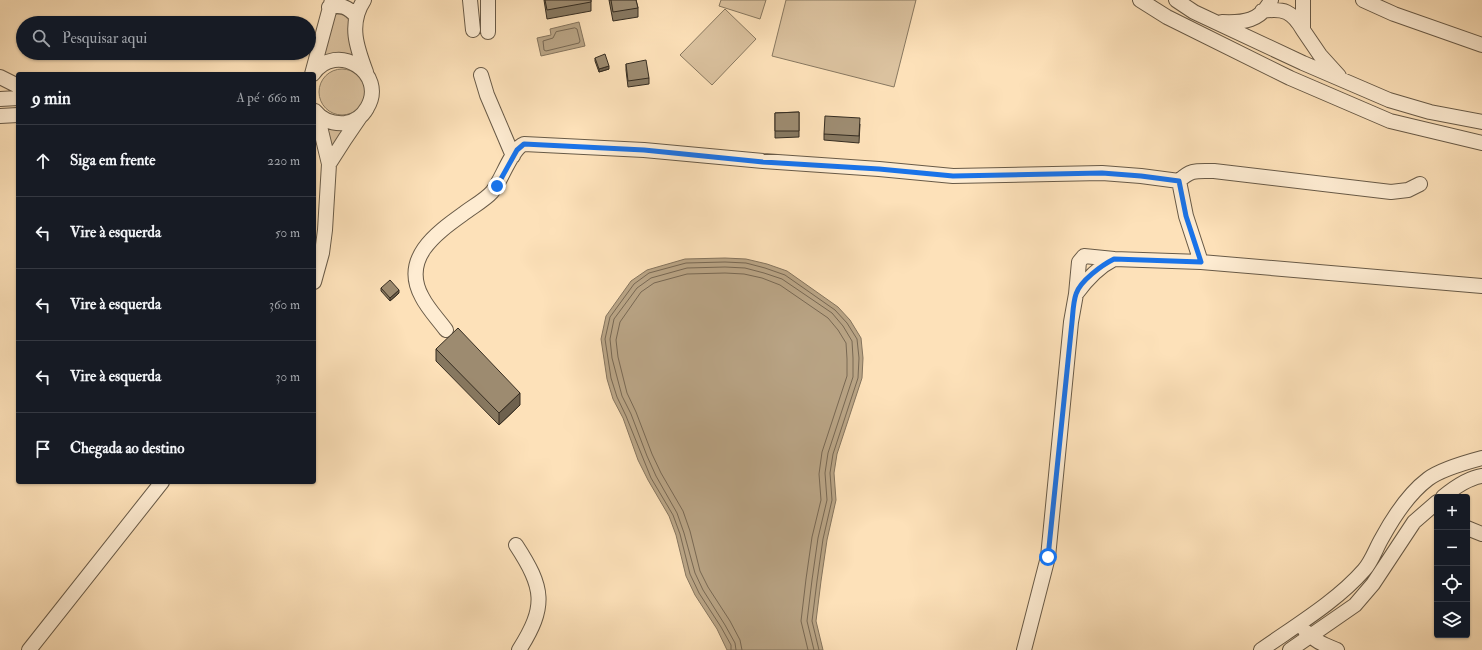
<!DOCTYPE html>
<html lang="pt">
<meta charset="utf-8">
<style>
body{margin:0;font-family:"IM FELL Double Pica",serif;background:#20242c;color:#f1f3f6}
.controls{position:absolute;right:12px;bottom:12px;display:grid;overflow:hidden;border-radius:4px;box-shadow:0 1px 3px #0004}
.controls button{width:36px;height:36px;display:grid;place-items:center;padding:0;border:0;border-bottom:1px solid #363941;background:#171b24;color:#f1f3f6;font:20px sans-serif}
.stop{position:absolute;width:12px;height:12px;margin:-9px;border:3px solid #1a73e8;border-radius:50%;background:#fff}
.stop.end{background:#1a73e8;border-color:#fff;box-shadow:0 1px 4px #0008}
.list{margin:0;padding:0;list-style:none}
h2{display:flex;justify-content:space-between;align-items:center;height:52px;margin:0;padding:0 16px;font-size:17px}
h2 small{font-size:13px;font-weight:400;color:#9ea1a6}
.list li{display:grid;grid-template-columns:26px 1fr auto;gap:12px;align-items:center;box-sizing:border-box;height:72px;padding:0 16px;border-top:1px solid #363941}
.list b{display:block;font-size:15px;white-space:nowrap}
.list em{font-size:13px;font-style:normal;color:#9ea1a6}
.icon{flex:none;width:22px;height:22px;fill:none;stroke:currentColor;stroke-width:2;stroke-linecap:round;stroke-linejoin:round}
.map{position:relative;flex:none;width:1482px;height:650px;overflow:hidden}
.search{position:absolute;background:#171b24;box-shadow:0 1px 3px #0004;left:16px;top:16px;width:300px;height:44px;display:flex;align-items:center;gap:10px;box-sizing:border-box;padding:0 14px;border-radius:22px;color:#9ea1a6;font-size:15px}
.panel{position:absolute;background:#171b24;box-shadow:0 1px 3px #0004;left:16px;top:72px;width:300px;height:412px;border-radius:4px}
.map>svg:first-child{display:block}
</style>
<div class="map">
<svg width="1482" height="650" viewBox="0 0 1482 650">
<rect width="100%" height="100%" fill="#fde1b9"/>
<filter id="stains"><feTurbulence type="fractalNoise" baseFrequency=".005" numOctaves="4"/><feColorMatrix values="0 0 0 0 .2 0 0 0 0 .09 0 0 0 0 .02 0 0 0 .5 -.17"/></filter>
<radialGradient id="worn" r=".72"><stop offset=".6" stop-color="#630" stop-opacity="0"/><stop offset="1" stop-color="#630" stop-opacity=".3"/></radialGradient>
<path fill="#dbc29f" stroke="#887860" d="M 721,0 L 766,0 L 760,19 L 719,6 Z
M 786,0 L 916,0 L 894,87 L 772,56 Z
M 725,9 L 756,39 L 712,85 L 680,55 Z
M 337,14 C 343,14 346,16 350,22 L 354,56 L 320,59 L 333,17 Z
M319 92a23 23 0 1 1 46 0a23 23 0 1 1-46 0Z
M 327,127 L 342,128 L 343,131 L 331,151 Z"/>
<path fill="#b9a485" stroke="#85745d" d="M 579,22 L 585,46 L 541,56 L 537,38 L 551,35 L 550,29 Z
M 725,258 L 746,259 L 767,264 L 787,271 L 838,307 L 850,320 L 861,338 L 863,358 L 862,378 L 837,454 L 834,473 L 836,500 L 827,540 L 821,581 L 816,621 L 823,650 L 727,650 L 717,629 L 695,595 L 686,576 L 676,535 L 669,516 L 648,480 L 638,460 L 623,418 L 613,399 L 607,379 L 601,339 L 606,316 L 631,281 L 647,270 L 685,259 Z"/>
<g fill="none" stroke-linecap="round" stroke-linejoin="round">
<path stroke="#786853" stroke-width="1" d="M 575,28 L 577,29 L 580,41 L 579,43 L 546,51 L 544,50 L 543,41 L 553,38 L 556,32 Z
M 731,650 L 731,645 L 721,627 L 699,593 L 690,574 L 680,534 L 673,515 L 651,478 L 626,416 L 617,397 L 611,378 L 605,339 L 610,317 L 634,284 L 649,273 L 686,263 L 725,262 L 746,263 L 765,268 L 785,275 L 835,310 L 847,323 L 857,339 L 859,358 L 858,378 L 833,454 L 830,473 L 832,500 L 823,539 L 817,581 L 812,621 L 819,650
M 736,650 L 735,643 L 725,625 L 703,590 L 695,573 L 684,533 L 677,513 L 656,476 L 647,456 L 631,414 L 622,396 L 612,358 L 610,339 L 614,319 L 637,288 L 651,278 L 687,268 L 725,267 L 745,268 L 764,273 L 782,279 L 832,313 L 843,326 L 852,341 L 853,358 L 853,377 L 828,453 L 825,473 L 827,500 L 818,538 L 812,580 L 807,621 L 814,650
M 742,650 L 740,640 L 730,621 L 708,587 L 700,571 L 690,531 L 683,511 L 661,473 L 652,454 L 636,412 L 627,393 L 618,357 L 616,340 L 620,322 L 641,292 L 654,283 L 687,274 L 725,273 L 744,274 L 762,278 L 780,285 L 828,318 L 838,330 L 846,343 L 847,359 L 847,376 L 822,452 L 819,474 L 821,500 L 812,537 L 806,579 L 801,621 L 808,650"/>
<g stroke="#685a47" stroke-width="16">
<path id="minor" d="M 364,0 C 348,24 357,48 366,72
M 470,0 L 473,30
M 1140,0 L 1167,17 L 1290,78 L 1390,121 L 1482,143
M 1176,0 L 1194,12 L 1303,63 L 1389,100 L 1430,112 L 1482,122
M 1303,0 L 1303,30 L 1320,55 L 1339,76
M 1363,0 L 1394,14 L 1482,45
M 329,7 C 341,4 348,7 356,16
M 1262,11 C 1284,8 1292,11 1303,30
M 1222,22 C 1243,23 1261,21 1271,0
M 488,32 L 488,0
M 312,74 L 332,0
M 313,74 C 336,40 388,73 367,108 C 362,117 354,122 345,123 C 333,124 322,120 315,111
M 481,75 L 487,95 L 513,156
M 0,77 L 18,86
M 0,99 L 18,98
M 0,116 L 18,115
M 329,164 L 345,139 L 360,117
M 1084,256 L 1114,259 C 1098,267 1087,279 1076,294 L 1079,262 Z
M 1114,259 L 1201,262 L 1482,286
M 1201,262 L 1186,216 L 1179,181 C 1191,169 1197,171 1214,171 L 1391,192 L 1408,190 L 1420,184
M 314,282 L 322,253 L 325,230 L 329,164 L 317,114
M 446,330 C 438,319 428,309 422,297 C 401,259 435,234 463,214 C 472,207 485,200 492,192 C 502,180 511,149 524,144 L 644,150 L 763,161 L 879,169 L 953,176 L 1102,173 L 1141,176 L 1179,181
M 1443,497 C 1454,488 1468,478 1482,476
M 1467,528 L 1482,534
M 516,545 C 544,588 547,606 519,650
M 1305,631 C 1314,641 1325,645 1337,650
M 29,650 L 162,482
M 1024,650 L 1048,557 L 1071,322 L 1076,294
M 1261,650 C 1295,626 1337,601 1364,570 C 1372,561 1376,548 1382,538 C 1394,516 1408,494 1428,479 C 1441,469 1467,462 1482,458
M 1290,650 L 1355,605 L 1373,584 L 1414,522 L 1437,502"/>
</g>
<use href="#minor" stroke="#feecd2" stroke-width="14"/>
</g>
<path fill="#877860" stroke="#362d21" d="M 544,0 L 591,0 L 591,11 L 547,19 Z
M 609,0 L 636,0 L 638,8 L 638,17 L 613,21 Z
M 595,58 L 609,69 L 599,72 L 595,61 Z
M 626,64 L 649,78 L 649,84 L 628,87 L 626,70 Z
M 799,112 L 799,137 L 775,138 L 775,113 Z
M 860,124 L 859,143 L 824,140 L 824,134 Z
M 381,288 L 399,293 L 390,301 L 381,291 Z
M 436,349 L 520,405 L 499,425 L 436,361 Z"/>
<path fill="#6e614e" stroke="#362d21" d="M 609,66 L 609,69 L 599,72 L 599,69 Z
M 399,290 L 399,293 L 390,301 L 390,298 Z
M 520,393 L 520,405 L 499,425 L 499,413 Z"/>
<path fill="#9d8b70" stroke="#362d21" d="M 545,0 L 591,0 L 591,2 L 547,10 Z
M 611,0 L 636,0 L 638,8 L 613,12 Z
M 605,54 L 609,66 L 599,69 L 595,58 Z
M 646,60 L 649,78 L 628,81 L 626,64 Z
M 799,112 L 799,131 L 775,131 L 775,113 Z
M 825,116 L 860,118 L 859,136 L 824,134 Z
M 390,280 L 399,290 L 390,298 L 381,288 Z
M 458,328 L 520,393 L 499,413 L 436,349 Z"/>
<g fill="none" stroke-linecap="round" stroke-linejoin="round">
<path stroke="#1a73e8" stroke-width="5" d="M 497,186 L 517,150 L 524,144 L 644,150 L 763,162 L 879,169 L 953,176 L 1102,173 L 1141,176 L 1179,181 L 1186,216 L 1201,262 L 1114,259 C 1102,265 1080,281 1076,294 C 1073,303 1073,313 1072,322 L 1048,557"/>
</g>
<rect width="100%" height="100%" filter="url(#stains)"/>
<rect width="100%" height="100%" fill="url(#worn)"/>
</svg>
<div class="controls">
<button>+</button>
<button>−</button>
<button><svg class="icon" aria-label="locate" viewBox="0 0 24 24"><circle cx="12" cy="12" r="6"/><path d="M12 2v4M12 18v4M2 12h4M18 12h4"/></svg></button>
<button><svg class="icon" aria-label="layers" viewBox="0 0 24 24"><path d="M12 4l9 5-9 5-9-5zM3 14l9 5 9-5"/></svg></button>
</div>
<div class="stop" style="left:1048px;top:557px"></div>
<div class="stop end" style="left:497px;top:186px"></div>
<div class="search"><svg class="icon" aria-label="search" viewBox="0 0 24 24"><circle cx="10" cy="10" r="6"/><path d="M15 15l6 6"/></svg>Pesquisar aqui</div>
<section class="panel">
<h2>9 min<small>A pé · 660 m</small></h2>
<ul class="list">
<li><svg class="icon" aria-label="ahead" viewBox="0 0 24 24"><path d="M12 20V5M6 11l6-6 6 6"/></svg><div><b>Siga em frente</b></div><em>220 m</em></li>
<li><svg class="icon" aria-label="left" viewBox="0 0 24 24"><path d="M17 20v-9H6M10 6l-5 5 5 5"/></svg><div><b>Vire à esquerda</b></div><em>50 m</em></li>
<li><svg class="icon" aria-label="left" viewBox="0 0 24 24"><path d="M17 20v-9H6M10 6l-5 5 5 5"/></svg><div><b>Vire à esquerda</b></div><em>360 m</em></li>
<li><svg class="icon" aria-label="left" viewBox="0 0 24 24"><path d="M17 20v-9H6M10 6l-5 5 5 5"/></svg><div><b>Vire à esquerda</b></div><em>30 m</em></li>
<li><svg class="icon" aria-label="arrive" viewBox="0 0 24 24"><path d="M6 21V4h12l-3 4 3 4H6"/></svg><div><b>Chegada ao destino</b></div></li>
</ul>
</section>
</div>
